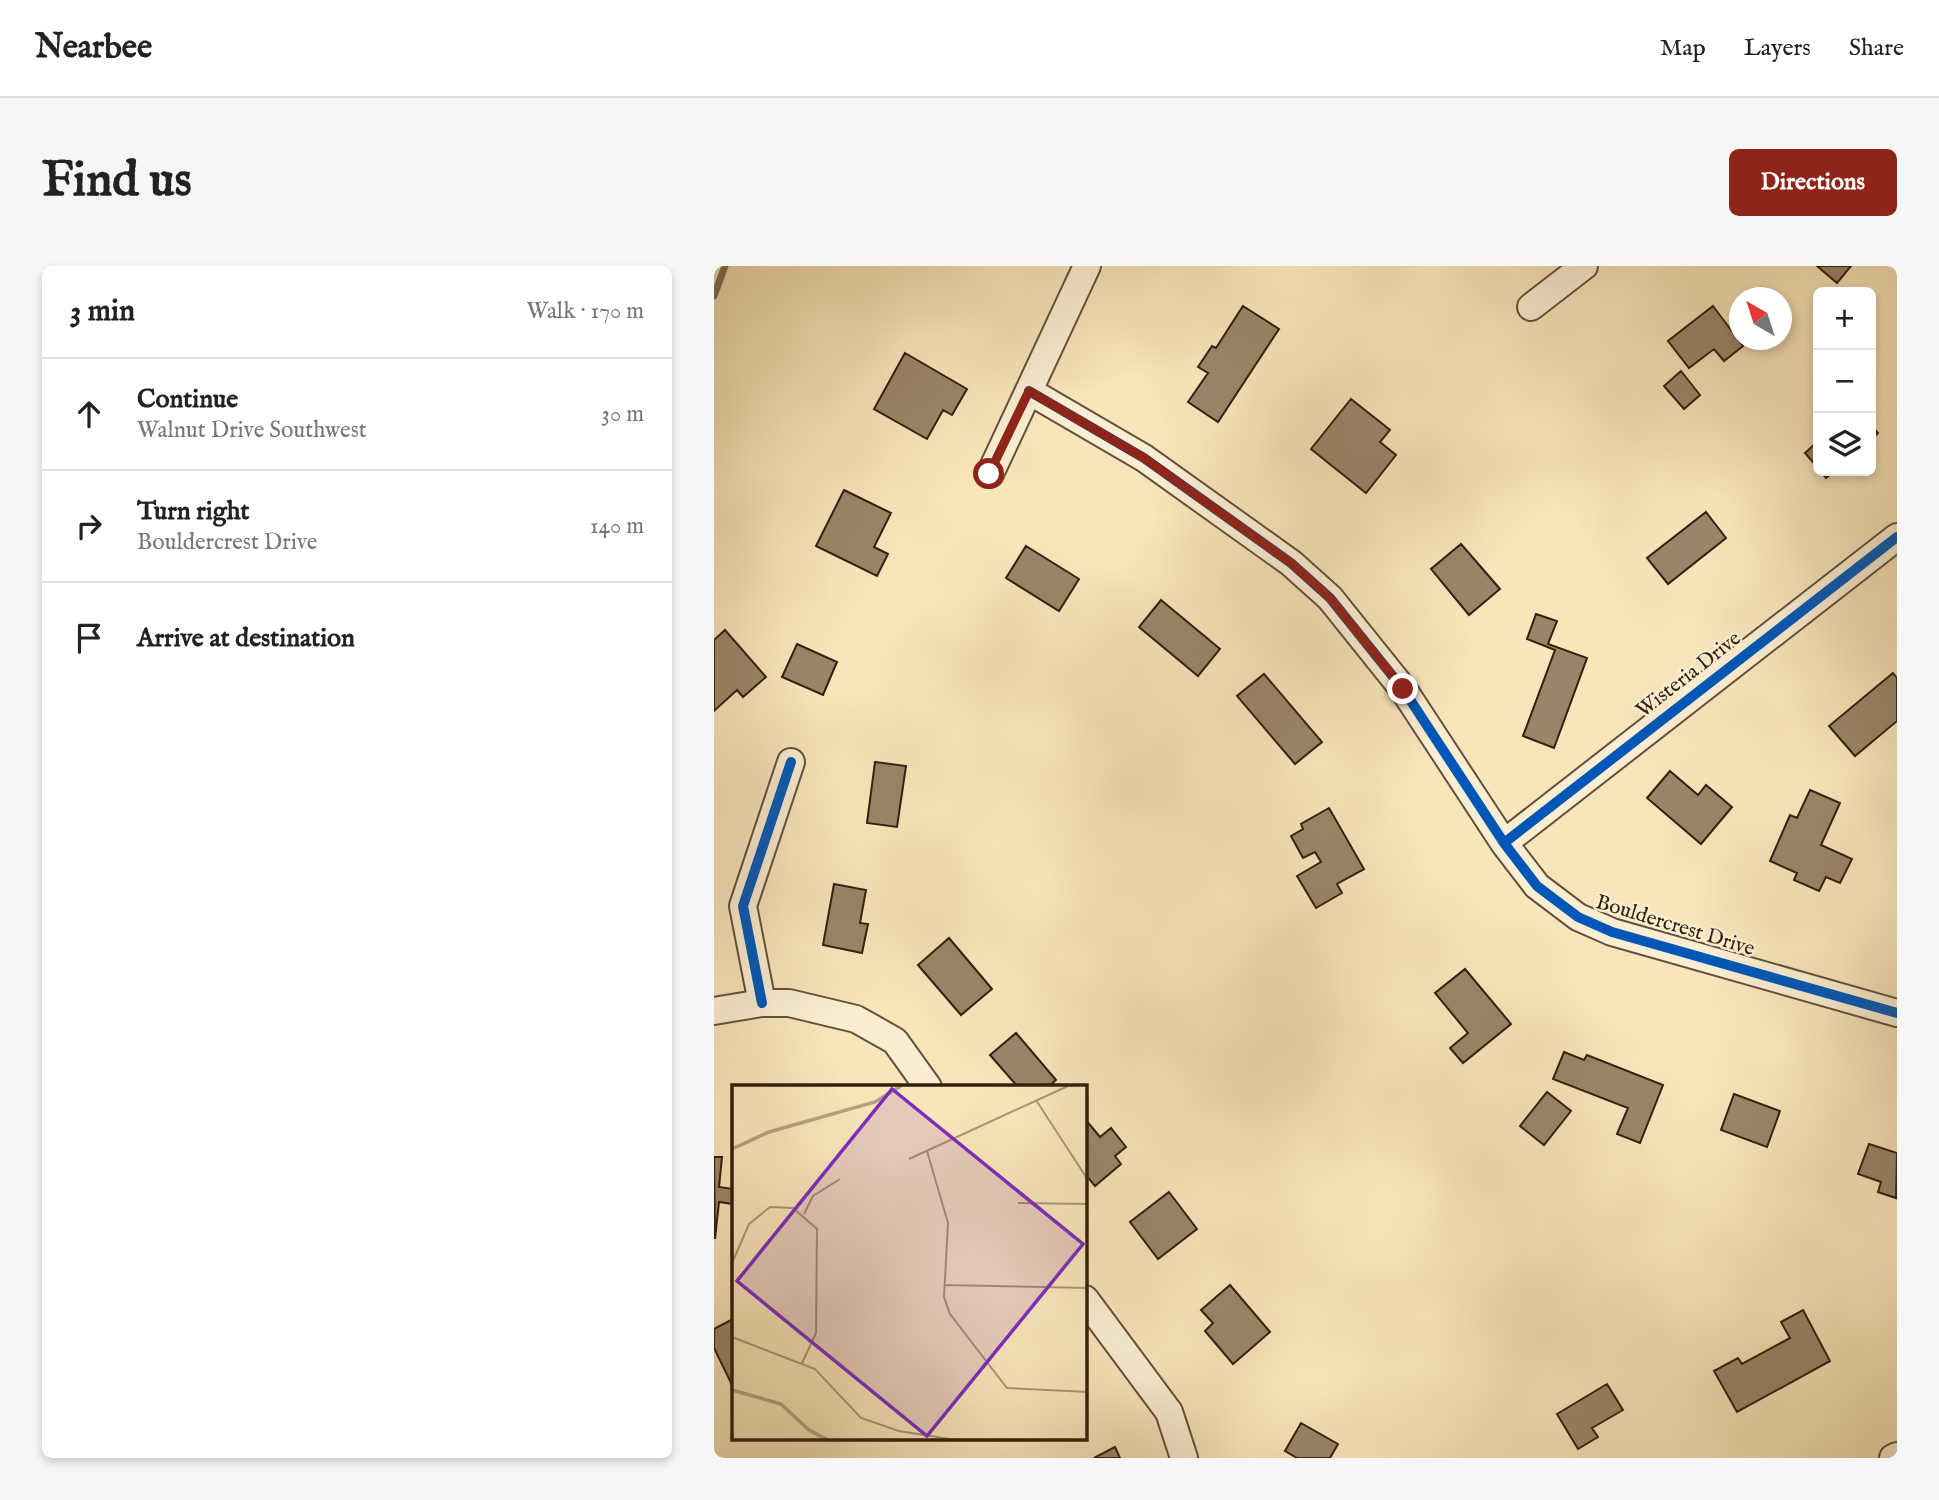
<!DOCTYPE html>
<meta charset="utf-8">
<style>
body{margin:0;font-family:"IM FELL English",serif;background:#f6f6f6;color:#222}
.controls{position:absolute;right:21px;top:21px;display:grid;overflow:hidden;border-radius:10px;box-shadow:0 4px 10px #0003}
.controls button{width:63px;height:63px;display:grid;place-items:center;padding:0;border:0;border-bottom:2px solid #e0e0e0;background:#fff;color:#222;font:35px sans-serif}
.compass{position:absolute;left:1015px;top:21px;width:63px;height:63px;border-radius:50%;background:#fff;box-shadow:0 4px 10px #0003;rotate:321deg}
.stop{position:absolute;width:21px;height:21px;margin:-16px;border:5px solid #8f2418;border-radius:50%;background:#fff}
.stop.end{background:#8f2418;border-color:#fff;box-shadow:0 2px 7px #0008}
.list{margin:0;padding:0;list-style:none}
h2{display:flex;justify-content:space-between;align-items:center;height:91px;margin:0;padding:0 28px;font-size:30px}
h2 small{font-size:23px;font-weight:400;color:#767676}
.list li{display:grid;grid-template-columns:46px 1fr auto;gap:21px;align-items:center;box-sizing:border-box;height:112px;padding:0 28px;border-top:2px solid #e0e0e0}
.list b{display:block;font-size:26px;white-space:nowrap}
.list p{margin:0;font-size:23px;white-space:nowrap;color:#767676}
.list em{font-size:23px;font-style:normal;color:#767676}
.icon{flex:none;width:38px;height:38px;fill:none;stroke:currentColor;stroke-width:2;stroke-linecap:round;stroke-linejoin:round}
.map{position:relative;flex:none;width:1183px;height:1192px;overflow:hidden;border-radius:10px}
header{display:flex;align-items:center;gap:42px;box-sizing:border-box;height:98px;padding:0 35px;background:#fff;border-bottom:2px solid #e0e0e0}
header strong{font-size:33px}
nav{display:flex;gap:38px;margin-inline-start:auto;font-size:24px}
.intro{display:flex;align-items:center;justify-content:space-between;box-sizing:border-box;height:168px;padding:0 42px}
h1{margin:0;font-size:49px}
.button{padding:18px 32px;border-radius:10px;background:#8f2418;color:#fff;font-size:24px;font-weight:700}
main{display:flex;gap:42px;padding:0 42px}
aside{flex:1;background:#fff;border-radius:10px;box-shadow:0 4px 10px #0003}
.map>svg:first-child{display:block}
</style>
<header>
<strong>Nearbee</strong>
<nav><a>Map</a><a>Layers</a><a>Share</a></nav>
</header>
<div class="intro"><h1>Find us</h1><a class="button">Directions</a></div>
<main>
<aside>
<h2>3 min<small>Walk · 170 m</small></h2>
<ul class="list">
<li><svg class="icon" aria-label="ahead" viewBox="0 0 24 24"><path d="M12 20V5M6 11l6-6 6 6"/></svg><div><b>Continue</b><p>Walnut Drive Southwest</p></div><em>30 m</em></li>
<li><svg class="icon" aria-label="right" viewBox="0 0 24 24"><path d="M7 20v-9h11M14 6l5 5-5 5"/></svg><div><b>Turn right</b><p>Bouldercrest Drive</p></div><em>140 m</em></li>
<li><svg class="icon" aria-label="arrive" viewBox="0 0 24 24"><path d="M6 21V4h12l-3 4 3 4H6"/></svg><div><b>Arrive at destination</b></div></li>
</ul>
</aside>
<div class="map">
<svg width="1183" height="1192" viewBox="0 0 1183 1192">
<rect width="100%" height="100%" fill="#f8e5ba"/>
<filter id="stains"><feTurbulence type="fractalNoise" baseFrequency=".00286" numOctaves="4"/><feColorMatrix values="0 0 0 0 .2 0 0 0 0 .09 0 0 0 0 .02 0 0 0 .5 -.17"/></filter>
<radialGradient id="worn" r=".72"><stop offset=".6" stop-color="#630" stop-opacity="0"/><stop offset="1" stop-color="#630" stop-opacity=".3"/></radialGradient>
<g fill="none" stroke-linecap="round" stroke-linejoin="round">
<path stroke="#816e53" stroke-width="7" d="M 0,30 L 11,0"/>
</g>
<path fill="#998668" stroke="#331f0f" stroke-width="2" d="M 1103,0 L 1137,0 L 1123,17 Z
M 529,40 L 565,63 L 504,156 L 474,136 L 494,107 L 484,101 L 498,80 L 502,82 Z
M 999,40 L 1029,80 L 1010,95 L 1000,83 L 975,102 L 954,75 Z
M 191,87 L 253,123 L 238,149 L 229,144 L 213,173 L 160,143 Z
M 967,105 L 986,129 L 970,143 L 950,120 Z
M 637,133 L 676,164 L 666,176 L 682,189 L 652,227 L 597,183 Z
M 1157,159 L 1164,167 L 1157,174 Z
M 1104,175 L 1104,202 L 1091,187 Z
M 1106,205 L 1121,205 L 1112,212 Z
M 130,224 L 177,247 L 160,281 L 174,288 L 163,310 L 102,280 Z
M 992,246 L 1012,272 L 954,318 L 933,292 Z
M 747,278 L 786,323 L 755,349 L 717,303 Z
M 312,280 L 365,313 L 345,345 L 292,312 Z
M 447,334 L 506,383 L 484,410 L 425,361 Z
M 822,348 L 843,355 L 834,378 L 873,392 L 840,482 L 809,470 L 841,384 L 813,373 Z
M 11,364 L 52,411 L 29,431 L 23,424 L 0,445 L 0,374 Z
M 83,378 L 123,396 L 109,429 L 68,411 Z
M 1179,407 L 1183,412 L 1183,455 L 1141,490 L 1115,460 Z
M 550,408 L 608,476 L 581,498 L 523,430 Z
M 161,496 L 192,500 L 183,561 L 153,557 Z
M 956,505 L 984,529 L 992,519 L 1018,541 L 987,578 L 933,532 Z
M 1096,524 L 1126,537 L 1107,579 L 1138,593 L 1126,617 L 1112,611 L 1105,625 L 1080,614 L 1083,607 L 1056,595 L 1076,549 L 1083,552 Z
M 615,542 L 650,603 L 623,618 L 628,627 L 602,642 L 583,610 L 607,596 L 601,586 L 589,592 L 577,570 L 589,563 L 587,558 Z
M 120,618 L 152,624 L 146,657 L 154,658 L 148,687 L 109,679 Z
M 235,672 L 278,723 L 247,749 L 204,699 Z
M 751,703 L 797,758 L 749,797 L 736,782 L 754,767 L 721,727 Z
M 302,767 L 342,814 L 334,821 L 304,821 L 276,789 Z
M 850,786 L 870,794 L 873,789 L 949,819 L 926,877 L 903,868 L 914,842 L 839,813 Z
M 833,826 L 857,845 L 830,879 L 806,860 Z
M 1020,828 L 1066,845 L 1053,881 L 1007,864 Z
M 371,853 L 386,871 L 397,862 L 412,881 L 401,890 L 407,898 L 381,920 L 371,908 Z
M 1155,878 L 1183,887 L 1182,932 L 1164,926 L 1167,916 L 1144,908 Z
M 0,891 L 8,891 L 5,921 L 19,923 L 19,938 L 5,936 L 1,973 Z
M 455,926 L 483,963 L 444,993 L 416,956 Z
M 516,1019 L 556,1066 L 519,1098 L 491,1065 L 499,1057 L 487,1044 Z
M 1089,1044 L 1116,1095 L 1023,1146 L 1000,1105 L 1024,1092 L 1028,1098 L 1076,1072 L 1067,1056 Z
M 19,1053 L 19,1121 L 0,1082 L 0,1063 Z
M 893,1118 L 909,1144 L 878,1162 L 884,1171 L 864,1183 L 843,1148 Z
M 587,1157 L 624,1178 L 616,1192 L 583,1192 L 571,1185 Z
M 401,1181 L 406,1192 L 380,1192 Z"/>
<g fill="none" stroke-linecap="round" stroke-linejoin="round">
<g stroke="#64503a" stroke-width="30">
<path id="minor" d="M 817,41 L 870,0
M 315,125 L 430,192 L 577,297 L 616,332 L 689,423 L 790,577 L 823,620 L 864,651 L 898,666 L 1183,747
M 276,208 L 373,0
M 790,577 L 1183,271
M 48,737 L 29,640 L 77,496
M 0,745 L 48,737 L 75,737 L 142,753 L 181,775 L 214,821
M 371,1033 L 455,1146 L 470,1192
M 1179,1192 L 1183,1190"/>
</g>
<use href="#minor" stroke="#faeed2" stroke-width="26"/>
<g stroke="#faeed2" stroke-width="15">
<path id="cycleway" d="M 315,125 L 430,192 L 577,297 L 616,332 L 689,423 L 790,577 L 823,620 L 864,651 L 898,666 L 1183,747
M 790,577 L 1183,271
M 48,737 L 29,640 L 77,496"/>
</g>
<use href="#cycleway" stroke="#0057b8" stroke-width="10"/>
</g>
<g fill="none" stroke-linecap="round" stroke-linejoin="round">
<path stroke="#8f2418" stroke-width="9" d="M 275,208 L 315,125 L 430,192 L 577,297 L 616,332 L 689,423"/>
</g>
<g text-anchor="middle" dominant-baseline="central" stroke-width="5" stroke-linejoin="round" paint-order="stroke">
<g font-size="21" fill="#331f0f" stroke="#faeed2">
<text transform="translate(975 409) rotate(-38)">Wisteria Drive</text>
<text transform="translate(961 660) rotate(17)">Bouldercrest Drive</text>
</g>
</g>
<g transform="translate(18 819)">
<rect width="355" height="355" fill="#f8e5ba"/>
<path fill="none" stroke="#b5a280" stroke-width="3.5" d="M 0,64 L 37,47 L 143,17 L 169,1M 0,305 L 49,319 L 77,345 L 96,355"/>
<path fill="none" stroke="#a99676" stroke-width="2" d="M 304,15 L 356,95M 195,66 L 216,138 L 212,212 L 218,229 L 275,303 L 356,307M 177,74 L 336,1M 286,118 L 356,119M 72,129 L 81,111 L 108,94M 0,178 L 17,139 L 38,122 L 61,123 L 85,144 L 84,248 L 70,278M 212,200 L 356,203M 0,252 L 83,284 L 129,333 L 167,346 L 224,355"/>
<path fill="#7b2cbf" fill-opacity="0.15" stroke="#7b2cbf" stroke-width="3.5" d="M 160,4 L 351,159 L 195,351 L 5,196 Z"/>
<rect width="355" height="355" fill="none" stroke="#331f0f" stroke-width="3.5"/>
</g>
<rect width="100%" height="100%" filter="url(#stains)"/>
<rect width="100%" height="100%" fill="url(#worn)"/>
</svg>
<div class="controls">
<button>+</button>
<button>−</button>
<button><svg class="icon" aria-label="layers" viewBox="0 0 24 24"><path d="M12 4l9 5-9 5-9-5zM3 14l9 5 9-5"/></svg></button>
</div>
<svg class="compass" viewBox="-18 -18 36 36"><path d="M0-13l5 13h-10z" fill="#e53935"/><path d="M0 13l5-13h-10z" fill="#767676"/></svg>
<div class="stop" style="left:275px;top:208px"></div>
<div class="stop end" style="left:689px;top:423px"></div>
</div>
</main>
